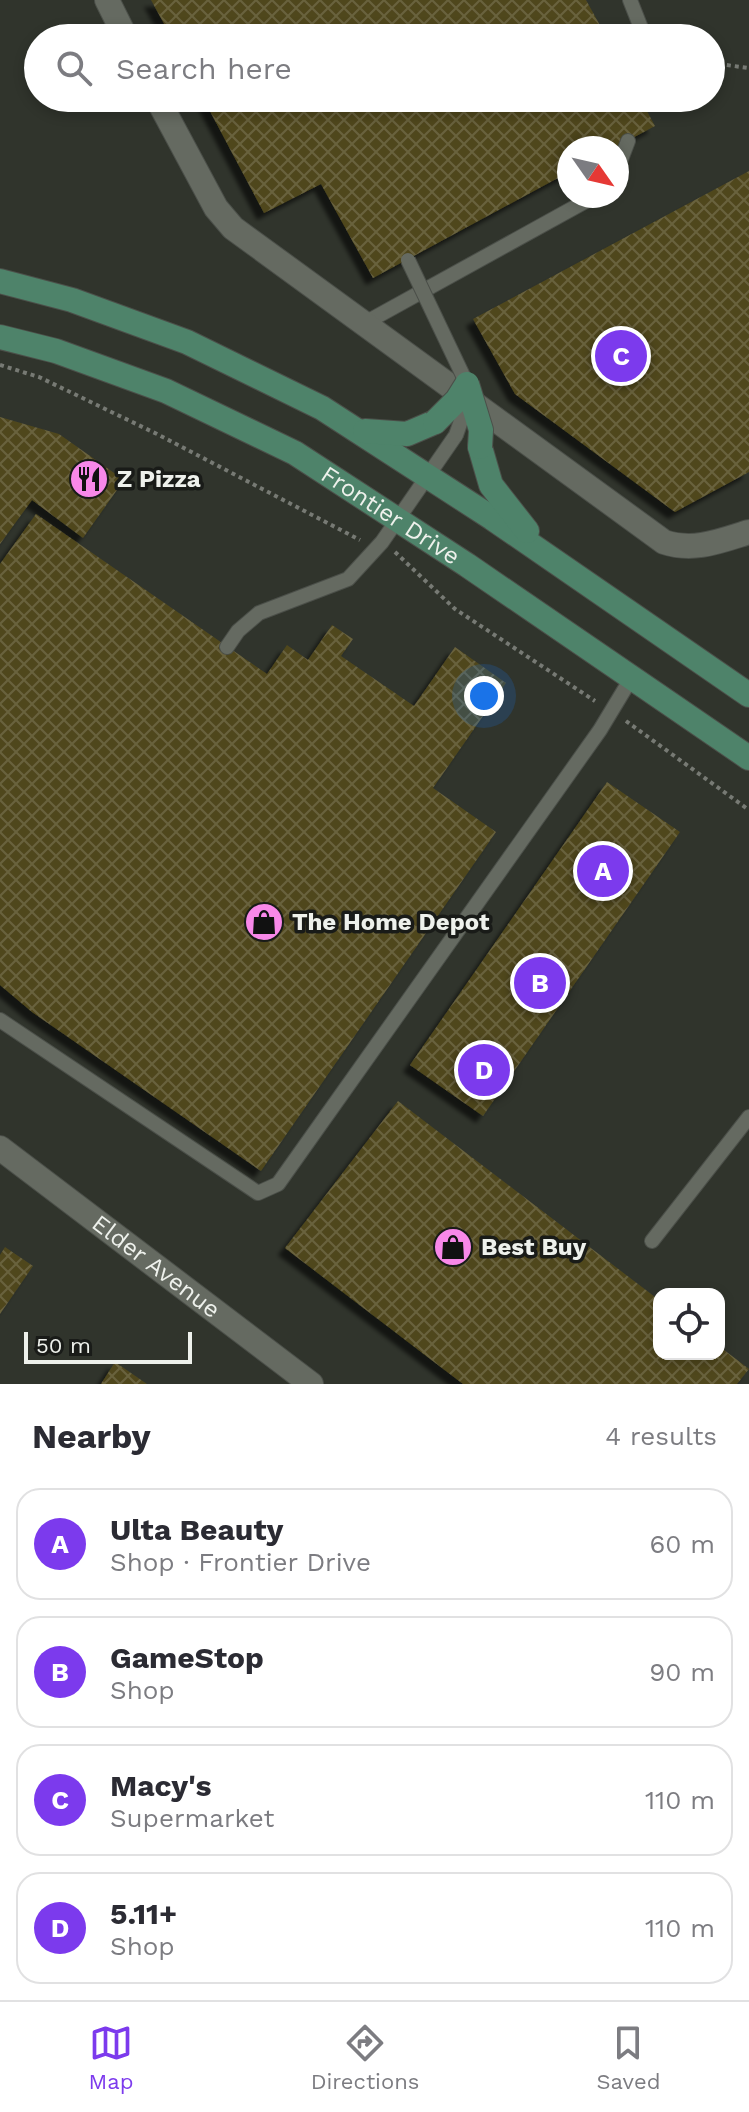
<!DOCTYPE html>
<meta charset="utf-8">
<style>
body{margin:0;font-family:"Work Sans",sans-serif;background:#f2f2f3;color:#2b2b33}
.controls{position:absolute;right:24px;bottom:24px;display:grid;overflow:hidden;border-radius:16px;box-shadow:0 4px 12px #0003}
.controls button{width:72px;height:72px;display:grid;place-items:center;padding:0;border:0;border-bottom:2px solid #e1e1e2;background:#fff;color:#2b2b33;font:40px sans-serif}
.compass{position:absolute;left:557px;top:136px;width:72px;height:72px;border-radius:50%;background:#fff;box-shadow:0 4px 12px #0003;rotate:124deg}
.scale{position:absolute;left:24px;bottom:20px;width:168px;box-sizing:border-box;padding-left:8px;border:4px solid #eef1ec;border-top:0;font-size:22px;line-height:28px;white-space:nowrap;color:#eef1ec;-webkit-text-stroke:6px #191b18;paint-order:stroke}
.you{position:absolute;left:484px;top:696px;width:28px;height:28px;margin:-20px;border:6px solid #fff;border-radius:50%;background:#1a73e8;box-shadow:0 0 0 12px #1a73e833}
.badge{display:grid;place-items:center;width:52px;height:52px;border-radius:50%;background:#7c3aed;color:#fff;font-size:26px;font-weight:700}
.pin{position:absolute;translate:-50% -50%;border:4px solid #fff;box-shadow:0 2px 8px #0006}
.list{margin:0;padding:0;list-style:none}
h2{display:flex;justify-content:space-between;align-items:center;height:104px;margin:0;padding:0 32px;font-size:34px}
h2 small{font-size:26px;font-weight:400;color:#7c7c81}
.list li{display:grid;grid-template-columns:52px 1fr auto;gap:24px;align-items:center;box-sizing:border-box;height:112px;margin:0 16px 16px;padding:0 16px;border:2px solid #e1e1e2;border-radius:24px}
.list b{display:block;font-size:30px;white-space:nowrap}
.list p{margin:0;font-size:26px;white-space:nowrap;color:#7c7c81}
.list em{font-size:26px;font-style:normal;color:#7c7c81}
.icon{flex:none;width:44px;height:44px;fill:none;stroke:currentColor;stroke-width:2;stroke-linecap:round;stroke-linejoin:round}
.map{position:relative;flex:none;width:749px;height:1384px;overflow:hidden}
.search{position:absolute;background:#fff;box-shadow:0 4px 12px #0003;left:24px;right:24px;top:24px;height:88px;display:flex;align-items:center;gap:20px;box-sizing:border-box;padding:0 28px;border-radius:44px;color:#7c7c81;font-size:30px}
.sheet{height:616px;background:#fff}
nav{display:flex;justify-content:space-around;align-items:center;box-sizing:border-box;height:112px;border-top:2px solid #e1e1e2;background:#fff;font-size:22px;color:#7c7c81}
nav a{display:grid;justify-items:center;gap:4px}
nav .on{color:#7c3aed}
.map>svg:first-child{display:block}
</style>
<div class="map">
<svg width="749" height="1384" viewBox="0 0 749 1384">
<defs>
<pattern id="building-cross-hatch" width="8" height="8" patternUnits="userSpaceOnUse" patternTransform="scale(2)"><rect width="8" height="8" fill="#4f471d"/><path d="M0 0l8 8M0 8l8-8" fill="none" stroke="#69623e"/></pattern>
<filter id="shadow"><feDropShadow dx="-7" dy="7" stdDeviation="2" flood-color="#0009"/></filter>
</defs>
<rect width="100%" height="100%" fill="#30342c"/>
<path fill="url(#building-cross-hatch)" filter="url(#shadow)" d="M 151,0 L 586,0 L 607,38 L 172,38 Z
M 203,98 L 640,98 L 655,126 L 614,148 L 569,148 L 569,172 L 373,278 L 321,184 L 264,213 Z
M 749,171 L 749,472 L 675,512 L 515,394 L 473,319 Z
M 0,417 L 59,434 L 124,480 L 83,538 L 32,500 L 0,544 Z
M 36,514 L 267,674 L 287,645 L 308,660 L 332,625 L 353,639 L 341,656 L 414,706 L 455,647 L 506,683 L 433,788 L 496,832 L 261,1171 L 32,1012 L 0,985 L 0,564 Z
M 607,782 L 680,832 L 483,1116 L 410,1065 Z
M 398,1101 L 659,1300 L 659,1354 L 719,1354 L 719,1346 L 749,1369 L 737,1384 L 463,1384 L 285,1248 Z
M 5,1247 L 33,1266 L 0,1314 L 0,1255 Z
M 115,1362 L 147,1384 L 101,1384 Z"/>
<g fill="none" stroke-linecap="round" stroke-linejoin="round">
<g stroke="#4b4f49" stroke-width="16">
<path id="lane" d="M 630,0 L 645,38
M 617,170 L 628,141
M 365,323 L 595,196
M 227,647 L 238,631 L 259,613 L 348,579 L 382,542 L 456,435
M 0,1020 L 258,1193 L 278,1184 L 600,730 L 632,677
M 652,1241 L 749,1117"/>
</g>
<g stroke="#4b4f49" stroke-width="26">
<g id="street">
<path d="M 107,0 L 126,38"/>
<path d="M 157,98 L 216,208 L 233,228 L 664,542 C 694,552 720,541 749,532"/>
<path id="s1" d="M 0,1148 L 311,1384"/>
</g>
</g>
<g stroke="#4b4f49" stroke-width="26">
<g id="secondary">
<path d="M 0,281 L 72,300 L 187,342 L 322,408 L 492,518 L 749,695"/>
<path id="s2" d="M 0,337 L 56,351 L 166,391 L 295,453 L 467,565 L 749,758"/>
<path d="M 365,431 L 407,434 L 435,422"/>
<path d="M 480,447 L 491,485 L 527,531"/>
</g>
</g>
<path stroke="#777a74" stroke-width="4" stroke-dasharray="4 4" stroke-linecap="butt" d="M 711,63 L 749,68
M 0,365 L 39,377 L 157,434 L 360,540
M 395,552 L 455,609 L 595,701
M 626,721 L 749,810"/>
<use href="#lane" stroke="#656a61" stroke-width="14"/>
<use href="#street" stroke="#656a61" stroke-width="24"/>
<use href="#secondary" stroke="#4e836a" stroke-width="24"/>
<g stroke="#4b4f49" stroke-width="16" stroke-linecap="butt">
<path id="lane-bridge" d="M 408,260 L 467,384 L 468,401 L 456,435"/>
</g>
<g stroke="#4b4f49" stroke-width="26" stroke-linecap="butt">
<path id="secondary-bridge" d="M 467,384 L 481,430 L 480,447
M 435,422 L 457,400 L 467,384"/>
</g>
<use href="#lane-bridge" stroke="#656a61" stroke-width="14"/>
<use href="#secondary-bridge" stroke="#4e836a" stroke-width="24"/>
</g>
<defs>
<g id="restaurant-disc" transform="scale(2)"><circle r="9.5" fill="#f888e9" stroke="#191b18"/><path d="M-5-6h1v4h1v-4h1v4h1v-4h1v5L-1.5 .5V6h-2V.5L-5-1ZM5-6V6H3V1.5H1.5Q1.5-4 5-6Z" fill="#111"/></g>
<g id="shop-disc" transform="scale(2)"><circle r="9.5" fill="#f888e9" stroke="#191b18"/><path d="M-5-2.5h2.3a2.7 3.5 0 0 1 5.4 0H5L5.5 6h-11ZM-1.5-2.5h3a1.5 2.3 0 0 0-3 0Z" fill="#111"/></g>
</defs>
<g fill-rule="evenodd">
<use href="#restaurant-disc" x="89" y="479"/>
<use href="#shop-disc" x="264" y="922"/>
<use href="#shop-disc" x="453" y="1247"/>
</g>
<g text-anchor="middle" dominant-baseline="central" stroke-width="7" stroke-linejoin="round" paint-order="stroke">
<g font-size="24" font-weight="bold" fill="#eef1ec" stroke="#191b18" text-anchor="start">
<text x="117" y="479">Z Pizza</text>
<text x="292" y="922">The Home Depot</text>
<text x="481" y="1247">Best Buy</text>
</g>
<g font-size="24" fill="#eef1ec" stroke="#191b18">
<text stroke="none"><textPath href="#s2" startOffset="432">Frontier Drive</textPath></text>
<text stroke="none"><textPath href="#s1" startOffset="196">Elder Avenue</textPath></text>
</g>
</g>
</svg>
<div class="controls">
<button><svg class="icon" aria-label="locate" viewBox="0 0 24 24"><circle cx="12" cy="12" r="6"/><path d="M12 2v4M12 18v4M2 12h4M18 12h4"/></svg></button>
</div>
<svg class="compass" viewBox="-18 -18 36 36"><path d="M0-13l5 13h-10z" fill="#e53935"/><path d="M0 13l5-13h-10z" fill="#7c7c81"/></svg>
<div class="scale">50 m</div>
<div class="you"></div>
<div class="pin badge" style="left:603px;top:871px">A</div>
<div class="pin badge" style="left:540px;top:983px">B</div>
<div class="pin badge" style="left:621px;top:356px">C</div>
<div class="pin badge" style="left:484px;top:1070px">D</div>
<div class="search"><svg class="icon" aria-label="search" viewBox="0 0 24 24"><circle cx="10" cy="10" r="6"/><path d="M15 15l6 6"/></svg>Search here</div>
</div>
<section class="sheet">
<h2>Nearby<small>4 results</small></h2>
<ul class="list">
<li><span class="badge">A</span><div><b>Ulta Beauty</b><p>Shop · Frontier Drive</p></div><em>60 m</em></li>
<li><span class="badge">B</span><div><b>GameStop</b><p>Shop</p></div><em>90 m</em></li>
<li><span class="badge">C</span><div><b>Macy's</b><p>Supermarket</p></div><em>110 m</em></li>
<li><span class="badge">D</span><div><b>5.11+</b><p>Shop</p></div><em>110 m</em></li>
</ul>
</section>
<nav>
<a class="on"><svg class="icon" aria-label="map" viewBox="0 0 24 24"><path d="M3 6l6-2 6 2 6-2v14l-6 2-6-2-6 2zM9 4v14M15 6v14"/></svg>Map</a>
<a><svg class="icon" aria-label="directions" viewBox="0 0 24 24"><path d="M12 3l9 9-9 9-9-9zM9 14v-3h6M13 9l2 2-2 2"/></svg>Directions</a>
<a><svg class="icon" aria-label="saved" viewBox="0 0 24 24"><path d="M7 4h10v16l-5-4-5 4z"/></svg>Saved</a>
</nav>
